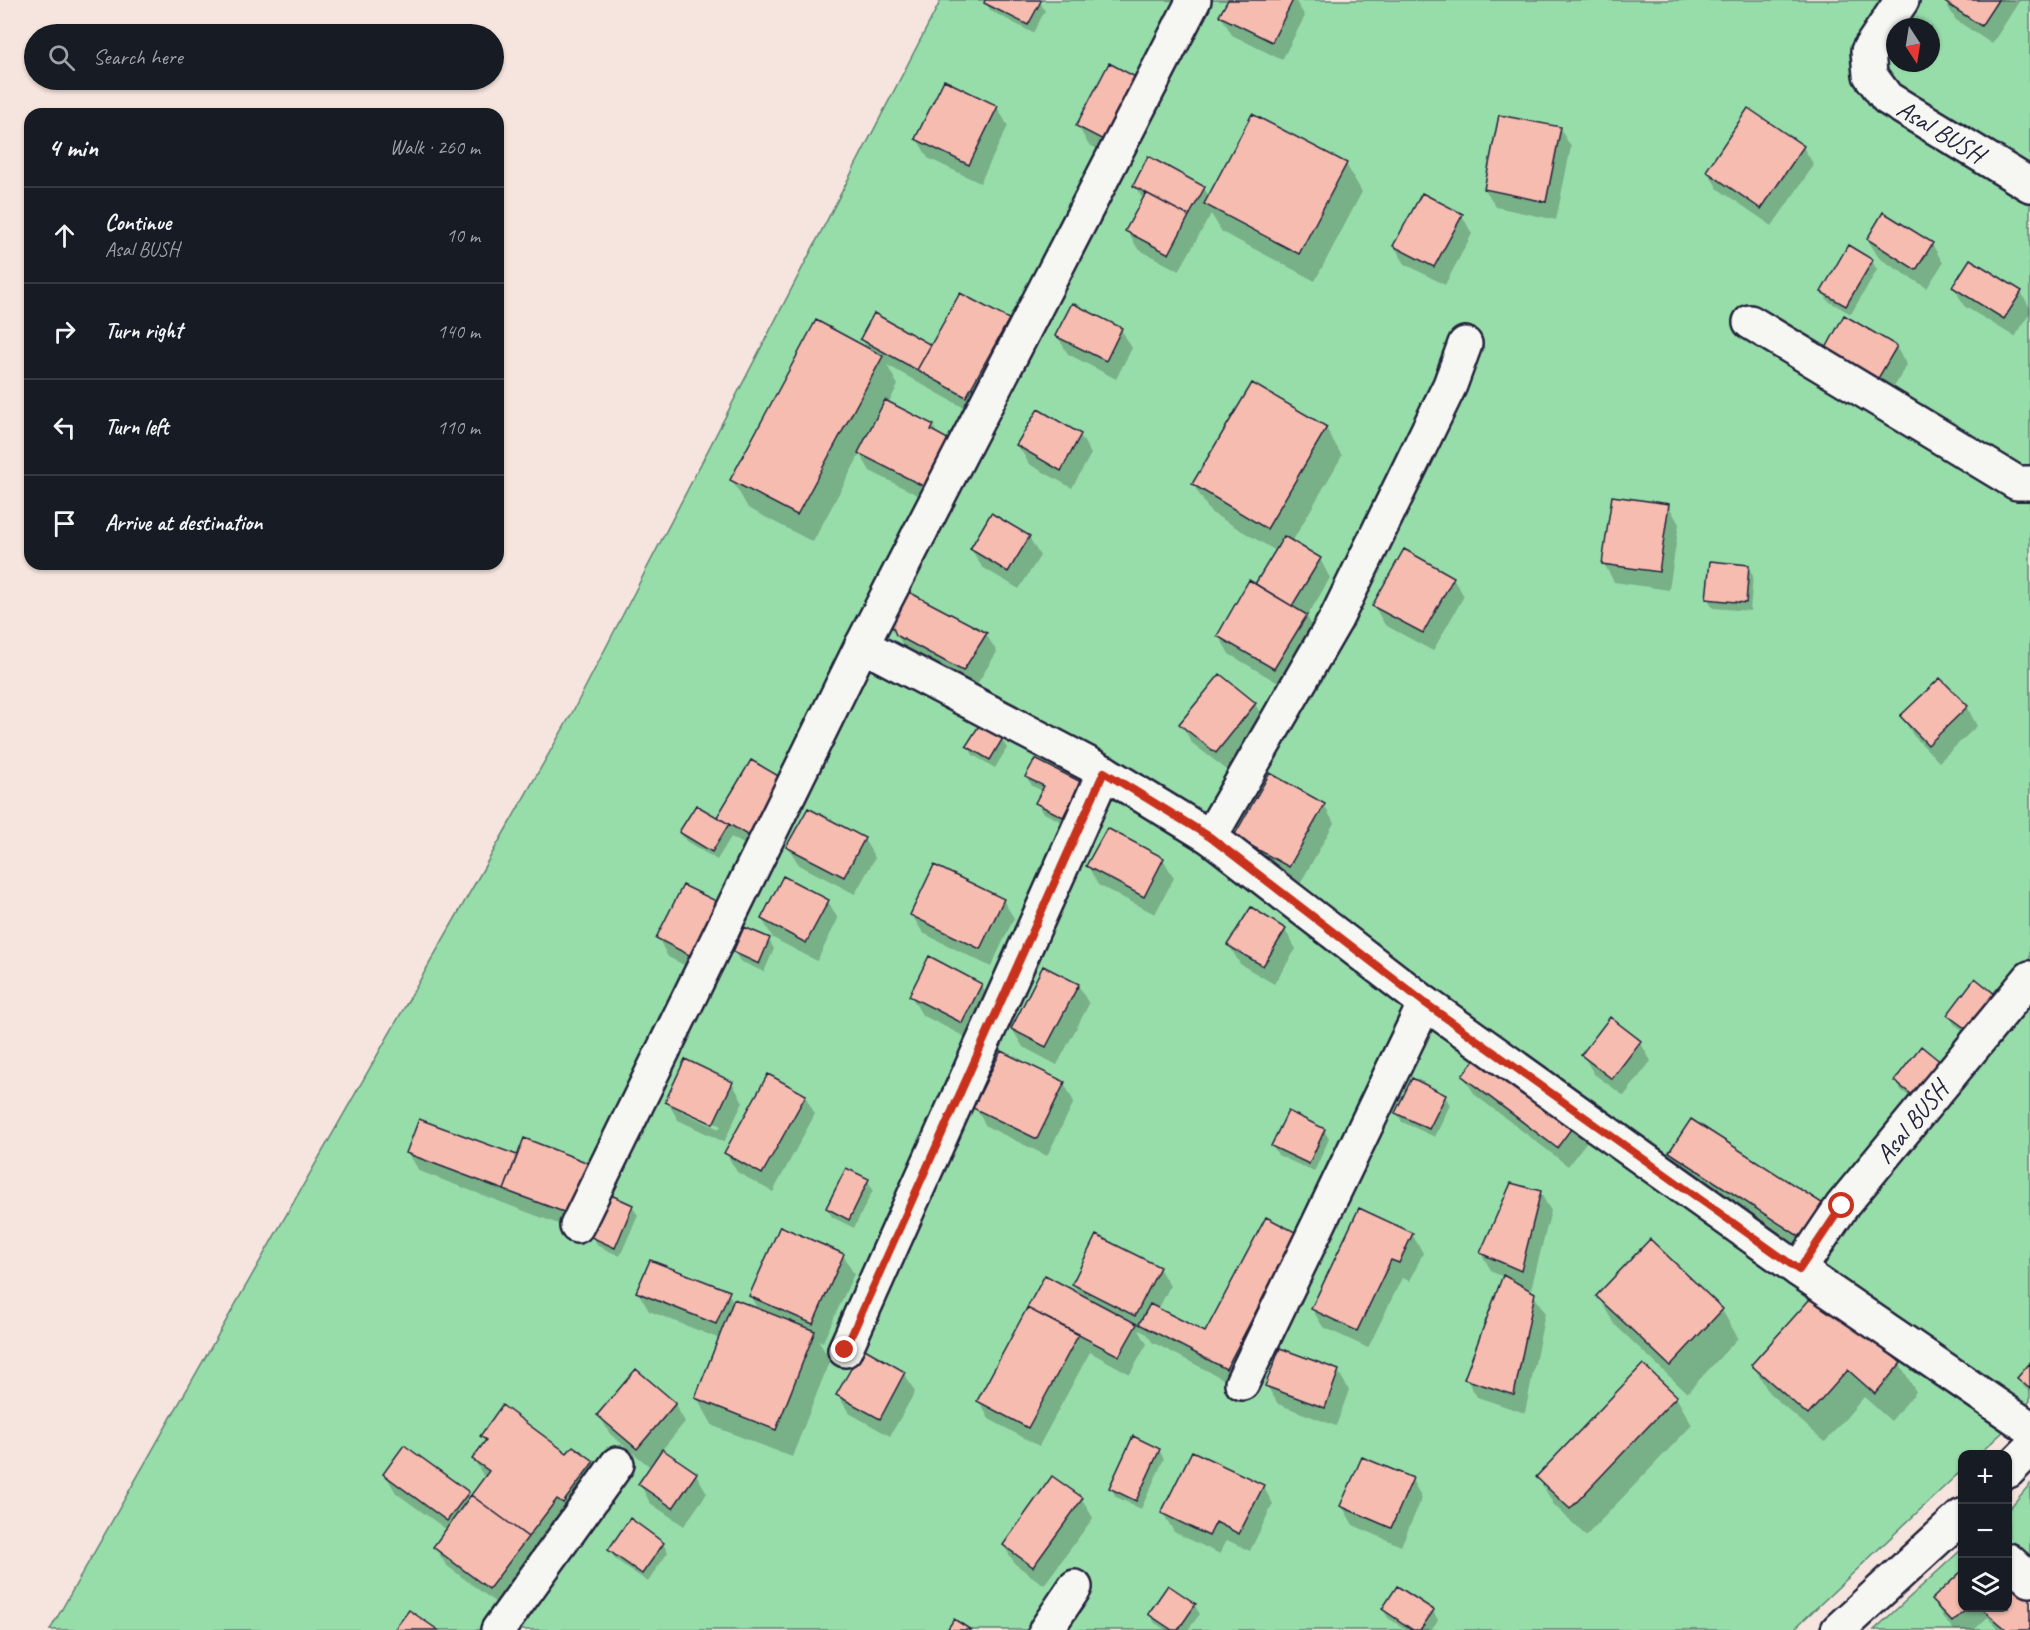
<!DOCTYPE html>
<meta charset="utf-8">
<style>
body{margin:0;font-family:Caveat,sans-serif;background:#20242c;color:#f1f3f6}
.controls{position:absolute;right:18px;bottom:18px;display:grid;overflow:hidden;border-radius:12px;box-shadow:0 2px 4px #0004}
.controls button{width:54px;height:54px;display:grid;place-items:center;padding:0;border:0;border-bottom:2px solid #363941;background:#171b24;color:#f1f3f6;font:30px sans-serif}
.compass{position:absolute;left:1886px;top:18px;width:54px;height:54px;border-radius:50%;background:#171b24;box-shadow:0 2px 4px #0004;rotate:168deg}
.stop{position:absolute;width:18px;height:18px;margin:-14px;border:4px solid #c8321e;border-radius:50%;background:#fff}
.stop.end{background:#c8321e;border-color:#fff;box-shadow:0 2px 6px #0008}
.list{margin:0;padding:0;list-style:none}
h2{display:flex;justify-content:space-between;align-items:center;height:78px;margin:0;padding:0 24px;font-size:26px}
h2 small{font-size:20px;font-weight:400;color:#9ea1a6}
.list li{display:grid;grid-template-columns:39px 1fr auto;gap:18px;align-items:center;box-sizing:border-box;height:96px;padding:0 24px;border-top:2px solid #363941}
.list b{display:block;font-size:22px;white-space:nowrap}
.list p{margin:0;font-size:20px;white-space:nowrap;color:#9ea1a6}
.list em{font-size:20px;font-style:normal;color:#9ea1a6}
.icon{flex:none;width:33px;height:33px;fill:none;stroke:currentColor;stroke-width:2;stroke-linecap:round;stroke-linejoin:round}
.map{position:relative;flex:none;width:2030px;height:1630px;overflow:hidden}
.search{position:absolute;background:#171b24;box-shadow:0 2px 4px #0004;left:24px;top:24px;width:480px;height:66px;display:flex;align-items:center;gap:15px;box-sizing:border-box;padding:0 21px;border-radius:33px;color:#9ea1a6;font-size:22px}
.panel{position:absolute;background:#171b24;box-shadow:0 2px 4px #0004;left:24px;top:108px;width:480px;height:462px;border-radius:18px}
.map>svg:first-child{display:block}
</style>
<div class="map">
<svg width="2030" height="1630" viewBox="0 0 2030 1630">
<rect width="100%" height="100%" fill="#f6e5de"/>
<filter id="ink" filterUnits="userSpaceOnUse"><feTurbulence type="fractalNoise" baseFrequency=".0167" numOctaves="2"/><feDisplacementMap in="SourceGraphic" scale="12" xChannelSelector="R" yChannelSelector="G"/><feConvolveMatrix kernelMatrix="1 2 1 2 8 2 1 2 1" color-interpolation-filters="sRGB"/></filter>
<g filter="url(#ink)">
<path fill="#97ddaa" stroke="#5c8072" stroke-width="1.5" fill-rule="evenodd" d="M 941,0 L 2030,0 L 2030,1401 L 2005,1430 L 1979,1454 L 1962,1454 L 1962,1470 L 1793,1630 L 50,1630 L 572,713 ZM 1895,27 L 1931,27 L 1931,63 L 1895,63 Z
M 2030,1484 L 2030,1630 L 1874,1630 L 1962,1549 L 1962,1608 L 2008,1608 L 2008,1510 Z"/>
<path fill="#0003" fill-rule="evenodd" d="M 987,0 L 1036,0 L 1040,2 L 1045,11 L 1033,33 L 991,11 L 985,2 Z
M 1229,0 L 1295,0 L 1305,16 L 1282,60 L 1232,35 L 1221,16 Z
M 1946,0 L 2020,0 L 1992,44 L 1956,20 L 1945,2 Z
M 1155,102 L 1123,163 L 1088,144 L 1078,126 Z
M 997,107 L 1008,126 L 980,183 L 928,158 L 917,139 Z
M 1560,128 L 1571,147 L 1556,220 L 1496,207 L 1485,189 Z
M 1803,147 L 1814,165 L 1772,226 L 1718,189 L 1707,171 Z
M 1149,158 L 1204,188 L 1210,198 L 1346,164 L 1362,192 L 1315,281 L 1222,232 L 1211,214 L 1179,271 L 1138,249 L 1127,231 L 1143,200 L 1135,186 Z
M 1462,215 L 1472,234 L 1445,285 L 1405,264 L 1394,246 Z
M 1868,240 L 1932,244 L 1943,263 L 1927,288 L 1879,258 Z
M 1872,261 L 1877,270 L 1851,314 L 1828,301 L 1823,292 Z
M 1954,287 L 2021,292 L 2030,308 L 2030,313 L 2015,337 L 1964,306 Z
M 1008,320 L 1018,339 L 977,415 L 887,365 L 898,385 L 888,404 L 933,426 L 938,435 L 941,507 L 870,471 L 860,454 L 813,542 L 748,508 L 732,480 L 868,349 L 862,339 L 932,347 Z
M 1121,329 L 1132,348 L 1116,379 L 1068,354 L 1057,336 Z
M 1896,347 L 1907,365 L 1887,399 L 1836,370 Z
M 1326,428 L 1342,456 L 1292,542 L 1320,559 L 1330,578 L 1307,617 L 1317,634 L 1285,687 L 1229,654 L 1219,636 L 1256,586 L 1276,551 L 1210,512 L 1193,484 Z
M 1080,435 L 1091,454 L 1072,488 L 1029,464 L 1018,445 Z
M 1668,505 L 1679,524 L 1669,590 L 1614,582 L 1604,564 Z
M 1029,537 L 1040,556 L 1019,589 L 982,567 L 971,549 Z
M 1748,567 L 1753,576 L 1750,611 L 1713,608 L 1708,599 Z
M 1453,578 L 1464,596 L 1433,651 L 1385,625 L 1374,606 Z
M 986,634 L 997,652 L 974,689 L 908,654 L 897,635 Z
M 1255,704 L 1266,723 L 1227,770 L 1192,743 L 1181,724 Z
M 1967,707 L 1977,726 L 1939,762 L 1913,735 L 1902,717 Z
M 980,726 L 1002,740 L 1007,748 L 995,768 L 973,755 L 968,746 Z
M 752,762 L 765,856 L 731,837 L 717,860 L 686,841 L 680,832 L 718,819 Z
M 1027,777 L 1080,783 L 1085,792 L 1068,825 L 1042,812 L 1037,803 L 1043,791 L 1032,786 Z
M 1324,805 L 1334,823 L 1300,884 L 1246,854 L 1236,836 Z
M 864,839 L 875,858 L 855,894 L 799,865 L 788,847 Z
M 1163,859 L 1174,878 L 1155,914 L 1098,885 L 1088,866 Z
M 683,887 L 702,974 L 668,957 L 658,938 Z
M 1003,900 L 1014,918 L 991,967 L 923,933 L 912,915 Z
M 828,901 L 838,919 L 817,961 L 773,938 L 762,919 Z
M 1285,930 L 1296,949 L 1274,984 L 1240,964 L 1229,945 Z
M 769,940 L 774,949 L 764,972 L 740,961 L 734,952 Z
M 1975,980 L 1974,1039 L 1954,1024 L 1949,1015 Z
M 981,985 L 992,1003 L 973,1041 L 922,1015 L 911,996 Z
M 1078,985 L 1089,1004 L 1057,1065 L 1023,1047 L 1012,1029 Z
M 1610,1019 L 1640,1042 L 1651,1061 L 1624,1096 L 1594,1074 L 1583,1055 Z
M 1921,1048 L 1920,1105 L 1901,1090 L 1896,1081 Z
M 1464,1077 L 1576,1122 L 1587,1141 L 1568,1166 L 1475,1095 Z
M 732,1083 L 743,1102 L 724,1142 L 678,1120 L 667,1101 ZM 681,1107 L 721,1126 L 719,1129 L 681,1111 Z
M 1064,1083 L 1074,1102 L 1047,1156 L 986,1126 L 975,1107 Z
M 805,1096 L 815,1114 L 773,1192 L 737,1172 L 726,1153 Z
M 1445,1096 L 1450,1105 L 1435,1137 L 1402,1122 L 1397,1113 Z
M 420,1121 L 518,1157 L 525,1140 L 582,1233 L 419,1171 L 408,1152 Z
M 1324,1130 L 1329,1139 L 1314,1172 L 1278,1155 L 1273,1146 Z
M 1671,1152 L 1824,1206 L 1814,1257 L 1681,1171 Z
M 847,1170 L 868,1181 L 873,1190 L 854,1228 L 832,1217 L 827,1208 Z
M 1540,1192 L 1551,1211 L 1531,1289 L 1517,1283 L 1516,1285 L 1534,1295 L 1545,1313 L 1525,1413 L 1477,1397 L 1466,1378 L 1504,1277 L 1492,1272 L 1481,1253 Z
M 612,1197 L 632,1207 L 638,1215 L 620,1256 L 598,1246 L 593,1237 Z
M 1296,1234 L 1237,1386 L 1152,1342 L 1147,1334 L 1139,1330 L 1147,1344 L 1130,1374 L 1090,1352 L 1039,1446 L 989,1419 L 979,1401 L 1080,1295 L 1073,1284 L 1159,1268 L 1170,1286 L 1158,1310 L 1206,1335 Z
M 1412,1234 L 1423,1253 L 1410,1281 L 1402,1278 L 1368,1348 L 1323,1327 L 1312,1309 Z
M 1650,1242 L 1722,1310 L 1738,1338 L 1687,1393 L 1614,1324 L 1598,1296 Z
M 843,1255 L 854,1274 L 823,1342 L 818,1340 L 830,1360 L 792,1457 L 713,1426 L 697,1398 L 720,1339 L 649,1311 L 638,1292 L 728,1293 L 733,1301 L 759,1311 L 750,1296 Z
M 1900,1364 L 1916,1392 L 1891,1421 L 1864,1397 L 1825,1442 L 1769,1393 L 1753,1365 Z
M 2030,1365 L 2030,1392 L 2024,1387 L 2019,1378 Z
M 1338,1371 L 1349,1390 L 1336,1426 L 1278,1404 L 1267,1386 Z
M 904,1373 L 915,1392 L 890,1436 L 849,1413 L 838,1395 Z
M 1676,1397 L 1692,1425 L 1586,1536 L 1554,1505 L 1538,1477 Z
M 675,1404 L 685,1422 L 661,1451 L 696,1474 L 707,1493 L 684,1526 L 650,1503 L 640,1484 L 654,1463 L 653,1461 L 649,1466 L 610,1434 L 599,1415 Z
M 481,1436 L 593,1462 L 609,1490 L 500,1606 L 446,1565 L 435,1547 L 447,1530 L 396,1493 L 385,1474 L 468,1493 L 471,1499 L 485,1479 L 474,1459 L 486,1443 Z
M 1159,1450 L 1164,1459 L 1141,1509 L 1116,1497 L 1111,1488 Z
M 1412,1480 L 1422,1498 L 1401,1546 L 1353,1525 L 1342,1506 Z
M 1263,1486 L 1273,1504 L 1250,1551 L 1227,1540 L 1220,1554 L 1174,1532 L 1163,1513 Z
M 1082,1499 L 1093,1518 L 1044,1585 L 1015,1564 L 1004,1546 Z
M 663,1544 L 668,1552 L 648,1582 L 615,1559 L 610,1550 Z
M 1962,1573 L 1962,1608 L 2008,1608 L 2008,1580 L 2030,1630 L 1998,1630 L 1988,1617 L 1974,1630 L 1954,1630 L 1944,1619 L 1933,1600 Z
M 1194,1605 L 1200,1614 L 1188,1630 L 1166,1630 L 1155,1623 L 1150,1614 Z
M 1383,1609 L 1433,1611 L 1438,1620 L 1431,1630 L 1407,1630 L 1388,1618 Z"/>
<path fill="#f6bcb0" stroke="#22223b" stroke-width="1.5" d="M 985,0 L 1040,0 L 1041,1 L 1028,25 L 984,3 Z
M 1228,0 L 1293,0 L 1272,42 L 1219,16 Z
M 1944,0 L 1998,0 L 1981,26 L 1943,1 Z
M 1109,63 L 1145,82 L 1113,145 L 1076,126 Z
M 944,80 L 998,106 L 969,165 L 915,139 Z
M 1748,108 L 1804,146 L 1761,209 L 1706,171 Z
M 1252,114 L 1347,163 L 1299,254 L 1204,204 Z
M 1499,115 L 1561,127 L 1546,202 L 1484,189 Z
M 1148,156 L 1205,187 L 1189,216 L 1133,186 Z
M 1146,193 L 1189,216 L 1169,254 L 1125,231 Z
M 1422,193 L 1463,214 L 1434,267 L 1393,246 Z
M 1883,212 L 1933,243 L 1916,270 L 1867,239 Z
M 1848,245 L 1873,260 L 1846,306 L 1821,292 Z
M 1970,259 L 2022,291 L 2004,319 L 1952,287 Z
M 960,293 L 1009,319 L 966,397 L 917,370 Z
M 1072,303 L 1122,328 L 1106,361 L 1055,336 Z
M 874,313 L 931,345 L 917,370 L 860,339 Z
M 1844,315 L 1897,346 L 1876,382 L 1824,352 Z
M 816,320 L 883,356 L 797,515 L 730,480 Z
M 1252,383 L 1327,427 L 1267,529 L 1192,484 Z
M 885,400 L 934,425 L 931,430 L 955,443 L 931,490 L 858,453 Z
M 1038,409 L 1081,434 L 1061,471 L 1016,445 Z
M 1612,496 L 1669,504 L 1659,572 L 1602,564 Z
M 991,513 L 1030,536 L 1008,572 L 970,549 Z
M 1284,536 L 1321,558 L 1292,606 L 1255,584 Z
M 1404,549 L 1454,577 L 1423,633 L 1372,606 Z
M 1710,561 L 1749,565 L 1746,603 L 1706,599 Z
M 1249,580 L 1307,615 L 1274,669 L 1217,636 Z
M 905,590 L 987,633 L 963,671 L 896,635 L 889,618 Z
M 1220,674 L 1256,703 L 1216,753 L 1179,724 Z
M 1940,678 L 1968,706 L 1928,745 L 1900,716 Z
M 980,724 L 1003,738 L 990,760 L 966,746 Z
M 1035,759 L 1081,782 L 1063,817 L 1035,803 L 1044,786 L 1025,777 Z
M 751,760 L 787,781 L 754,839 L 717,817 Z
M 1270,773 L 1325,804 L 1289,867 L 1234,836 Z
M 696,805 L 729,824 L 712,852 L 679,832 Z
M 808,808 L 865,838 L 844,877 L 786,847 Z
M 1107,828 L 1164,858 L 1144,897 L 1086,866 Z
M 934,865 L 1004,899 L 980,949 L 910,915 Z
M 783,876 L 829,900 L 806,943 L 761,919 Z
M 683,885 L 718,902 L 691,956 L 656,938 Z
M 1251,907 L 1286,929 L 1263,966 L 1227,945 Z
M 744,927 L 770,938 L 759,964 L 733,952 Z
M 929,956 L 982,984 L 962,1023 L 909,996 Z
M 1043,966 L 1079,984 L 1046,1047 L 1011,1029 Z
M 1975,978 L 1996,995 L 1969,1031 L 1947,1015 Z
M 1610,1017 L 1641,1041 L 1612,1079 L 1581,1055 Z
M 1921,1046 L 1942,1063 L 1915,1097 L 1894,1081 Z
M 1482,1050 L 1577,1121 L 1557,1148 L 1462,1076 Z
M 1001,1051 L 1065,1082 L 1037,1139 L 973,1108 Z
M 685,1059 L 733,1082 L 713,1124 L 665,1102 Z
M 768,1074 L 806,1095 L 762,1174 L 724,1153 Z
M 1412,1078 L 1446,1095 L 1429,1129 L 1395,1113 Z
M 1288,1111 L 1325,1129 L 1309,1164 L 1271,1146 Z
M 419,1119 L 517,1155 L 504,1190 L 406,1153 Z
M 1691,1119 L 1825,1205 L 1803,1239 L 1669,1152 Z
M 524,1138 L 591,1164 L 572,1215 L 504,1190 Z
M 846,1168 L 869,1179 L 849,1220 L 826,1208 Z
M 1511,1183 L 1541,1191 L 1521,1271 L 1480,1253 Z
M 611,1195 L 633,1205 L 615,1248 L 591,1237 Z
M 1359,1208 L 1413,1233 L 1399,1263 L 1391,1260 L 1357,1331 L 1311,1309 Z
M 1266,1217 L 1297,1233 L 1226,1369 L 1139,1324 L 1150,1304 L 1205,1332 Z
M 780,1226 L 844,1254 L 813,1324 L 749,1296 Z
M 1096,1235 L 1160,1267 L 1135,1316 L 1072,1284 Z
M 1650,1239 L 1723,1309 L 1670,1366 L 1596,1296 Z
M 650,1260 L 730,1291 L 716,1324 L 636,1292 Z
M 1045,1275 L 1137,1324 L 1119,1356 L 1027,1308 Z
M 1503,1275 L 1535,1293 L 1514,1395 L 1464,1379 Z
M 1818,1290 L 1901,1363 L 1875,1394 L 1848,1370 L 1808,1415 L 1751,1365 Z
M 734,1299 L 815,1331 L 776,1430 L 695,1398 Z
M 1027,1308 L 1079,1334 L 1028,1428 L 977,1401 Z
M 863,1348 L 905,1372 L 880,1419 L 836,1395 Z
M 1280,1348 L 1339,1370 L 1325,1408 L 1265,1386 Z
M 2030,1363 L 2030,1389 L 2017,1378 Z
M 1643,1364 L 1677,1396 L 1570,1509 L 1536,1477 Z
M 636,1369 L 676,1403 L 637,1449 L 597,1415 Z
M 502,1405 L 567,1453 L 573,1446 L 594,1461 L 563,1503 L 557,1499 L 528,1537 L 471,1495 L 489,1471 L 472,1459 L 486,1440 L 480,1436 Z
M 1133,1436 L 1160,1449 L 1136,1501 L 1109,1488 Z
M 404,1445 L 469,1492 L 447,1521 L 383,1474 Z
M 662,1449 L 697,1473 L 673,1508 L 638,1484 Z
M 1192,1451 L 1264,1485 L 1239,1534 L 1216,1522 L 1209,1536 L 1161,1513 Z
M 1362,1457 L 1413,1478 L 1391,1528 L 1340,1506 Z
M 1052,1476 L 1083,1498 L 1033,1567 L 1003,1545 Z
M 471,1495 L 528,1537 L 489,1589 L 433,1547 Z
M 630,1518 L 664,1543 L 642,1574 L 608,1550 Z
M 1962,1571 L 1962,1608 L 1968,1608 L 1952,1622 L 1931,1600 Z
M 2008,1577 L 2030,1584 L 2030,1630 L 2007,1630 L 1981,1608 L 2008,1608 Z
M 1168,1585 L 1196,1604 L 1178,1630 L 1172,1630 L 1148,1614 Z
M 1397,1586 L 1434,1610 L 1420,1630 L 1413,1630 L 1382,1609 Z
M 409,1610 L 438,1630 L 394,1630 Z
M 954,1619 L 971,1630 L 947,1630 Z"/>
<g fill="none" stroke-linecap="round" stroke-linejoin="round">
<g stroke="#22223b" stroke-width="38">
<g id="minor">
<path id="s1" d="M 1902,0 L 1868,51 L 1870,75 L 1887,98 L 2030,185"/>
<path d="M 1750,322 L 2017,483 L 2030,483"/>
<path d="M 862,645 L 1104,772 L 1210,837 L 1425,1003 L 1799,1270 L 2030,1428"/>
<path d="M 1210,837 L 1336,619 L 1450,385 L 1465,344"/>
<path d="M 577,1226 L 862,645 L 1194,0"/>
<path id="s2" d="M 1799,1270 L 1842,1206 L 2030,978"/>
<path d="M 845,1350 L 1104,772"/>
<path d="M 1242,1383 L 1425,1003"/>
<path d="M 2008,1471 L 2030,1449"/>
<path d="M 2008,1560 L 2030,1580"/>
<path d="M 498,1630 L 617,1464"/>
<path d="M 1046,1630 L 1075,1587"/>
<path d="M 1838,1630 L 1962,1516"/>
</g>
</g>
<use href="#minor" stroke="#f6f6f2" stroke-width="33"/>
</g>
</g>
<g fill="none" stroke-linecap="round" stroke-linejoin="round" filter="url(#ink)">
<path stroke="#c8321e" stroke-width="8" d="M 845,1350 L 1104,772 L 1210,837 L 1425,1003 L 1799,1270 L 1842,1206"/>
</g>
<g text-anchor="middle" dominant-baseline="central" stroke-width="4.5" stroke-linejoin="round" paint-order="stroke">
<g font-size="26" fill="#22223b" stroke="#f6f6f2">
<text stroke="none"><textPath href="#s1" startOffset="177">Asal BUSH</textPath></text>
<text stroke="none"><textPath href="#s2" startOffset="186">Asal BUSH</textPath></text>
</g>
</g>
</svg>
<div class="controls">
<button>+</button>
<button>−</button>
<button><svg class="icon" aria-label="layers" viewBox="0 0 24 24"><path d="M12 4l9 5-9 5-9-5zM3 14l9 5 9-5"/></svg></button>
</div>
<svg class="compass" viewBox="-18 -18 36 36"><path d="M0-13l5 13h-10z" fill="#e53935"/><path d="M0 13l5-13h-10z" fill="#9ea1a6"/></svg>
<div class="stop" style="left:1842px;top:1206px"></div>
<div class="stop end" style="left:845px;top:1350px"></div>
<div class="search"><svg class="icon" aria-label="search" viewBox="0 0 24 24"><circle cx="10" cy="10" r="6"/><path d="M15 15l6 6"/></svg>Search here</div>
<section class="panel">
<h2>4 min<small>Walk · 260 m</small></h2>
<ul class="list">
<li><svg class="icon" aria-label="ahead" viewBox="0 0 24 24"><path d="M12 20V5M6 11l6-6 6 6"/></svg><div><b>Continue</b><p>Asal BUSH</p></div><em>10 m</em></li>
<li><svg class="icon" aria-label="right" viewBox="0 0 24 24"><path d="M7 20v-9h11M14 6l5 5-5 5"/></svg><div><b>Turn right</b></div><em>140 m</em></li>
<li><svg class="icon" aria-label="left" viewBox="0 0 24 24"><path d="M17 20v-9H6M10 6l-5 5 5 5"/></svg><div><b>Turn left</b></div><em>110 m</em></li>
<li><svg class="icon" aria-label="arrive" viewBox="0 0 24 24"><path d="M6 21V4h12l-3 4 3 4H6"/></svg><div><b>Arrive at destination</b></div></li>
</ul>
</section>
</div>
